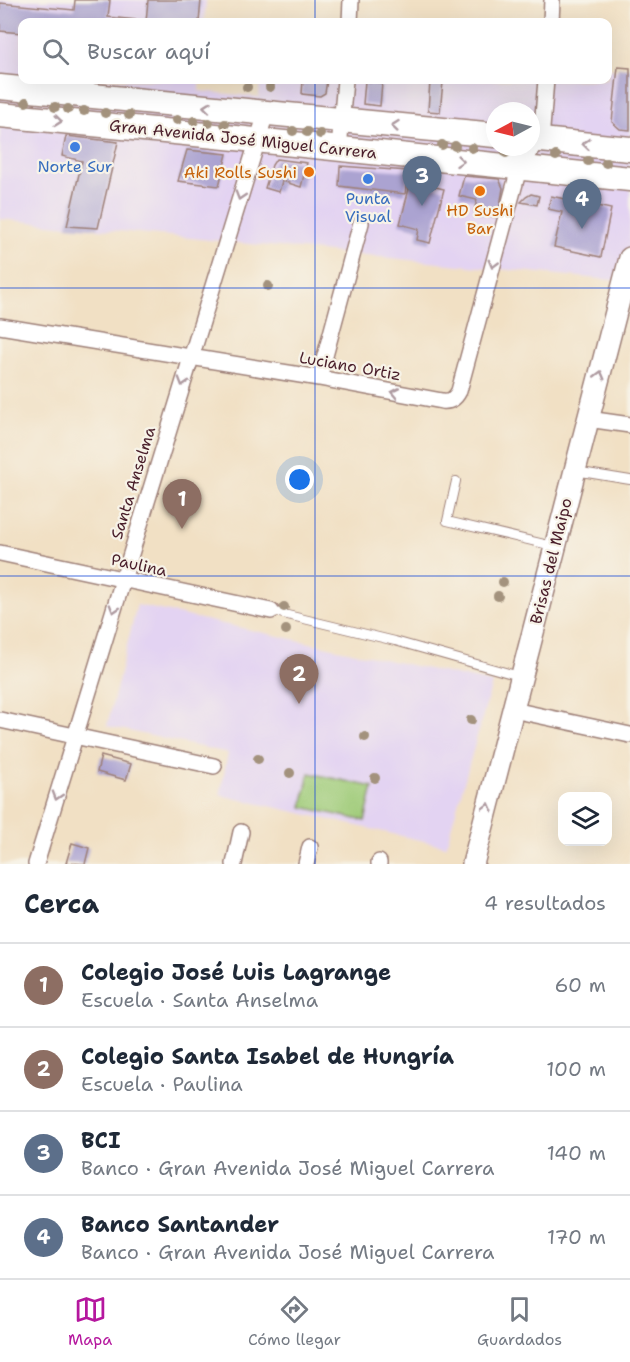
<!DOCTYPE html>
<html lang="es">
<meta charset="utf-8">
<style>
body{margin:0;font-family:"Shantell Sans",sans-serif;background:#f2f2f3;color:#1f2937}
.controls{position:absolute;right:18px;bottom:18px;display:grid;overflow:hidden;border-radius:12px;box-shadow:0 6px 24px #0002}
.controls button{width:54px;height:54px;display:grid;place-items:center;padding:0;border:0;border-bottom:2px solid #e0e1e3;background:#fff;color:#1f2937;font:30px sans-serif}
.compass{position:absolute;left:486px;top:102px;width:54px;height:54px;border-radius:50%;background:#fff;box-shadow:0 6px 24px #0002;rotate:263deg}
.you{position:absolute;left:300px;top:480px;width:21px;height:21px;margin:-15px;border:4px solid #fff;border-radius:50%;background:#1a73e8;box-shadow:0 0 0 9px #1a73e833}
.badge{display:grid;place-items:center;width:39px;height:39px;border-radius:50%;background:#b5179e;color:#fff;font-size:20px;font-weight:700}
.pin{position:absolute;translate:-50% -50px;filter:drop-shadow(0 2px 3px #0008)}
.pin::after{content:'';position:absolute;top:32px;width:21px;height:18px;background:inherit;clip-path:polygon(0 0,100% 0,50% 100%)}
.list{margin:0;padding:0;list-style:none}
h2{display:flex;justify-content:space-between;align-items:center;height:78px;margin:0;padding:0 24px;font-size:26px}
h2 small{font-size:20px;font-weight:400;color:#747a83}
.list li{display:grid;grid-template-columns:39px 1fr auto;gap:18px;align-items:center;box-sizing:border-box;height:84px;padding:0 24px;border-top:2px solid #e0e1e3}
.list b{display:block;font-size:22px;white-space:nowrap}
.list p{margin:0;font-size:20px;white-space:nowrap;color:#747a83}
.list em{font-size:20px;font-style:normal;color:#747a83}
.icon{flex:none;width:33px;height:33px;fill:none;stroke:currentColor;stroke-width:2;stroke-linecap:round;stroke-linejoin:round}
.map{position:relative;flex:none;width:630px;height:864px;overflow:hidden}
.search{position:absolute;background:#fff;box-shadow:0 6px 24px #0002;left:18px;right:18px;top:18px;height:66px;display:flex;align-items:center;gap:15px;box-sizing:border-box;padding:0 21px;border-radius:12px;color:#747a83;font-size:22px}
.sheet{height:414px;background:#fff}
nav{display:flex;justify-content:space-around;align-items:center;box-sizing:border-box;height:84px;border-top:2px solid #e0e1e3;background:#fff;font-size:16px;color:#747a83}
nav a{display:grid;justify-items:center;gap:3px}
nav .on{color:#b5179e}
.map>svg:first-child{display:block}
</style>
<div class="map">
<svg width="630" height="864" viewBox="0 0 630 864">
<rect width="100%" height="100%" fill="#f7f3e8"/>
<filter id="ink" filterUnits="userSpaceOnUse"><feTurbulence type="fractalNoise" baseFrequency=".0167" numOctaves="2"/><feDisplacementMap in="SourceGraphic" scale="12" xChannelSelector="R" yChannelSelector="G"/><feConvolveMatrix kernelMatrix="1 2 1 2 8 2 1 2 1" color-interpolation-filters="sRGB"/></filter>
<filter id="wash" filterUnits="userSpaceOnUse"><feTurbulence type="fractalNoise" baseFrequency=".008" numOctaves="4" result="noise"/><feDisplacementMap in="SourceGraphic" scale="24" xChannelSelector="R" yChannelSelector="G"/><feGaussianBlur stdDeviation="1.35" result="paint"/><feColorMatrix in="noise" values="0 0 0 0 0 0 0 0 0 0 0 0 0 0 0 0 0 1.4 0 .05"/><feComposite in="paint" operator="in"/></filter>
<g filter="url(#wash)">
<rect width="100%" height="100%" fill="#f1e0c4"/>
<path fill="#e3d3f2" fill-rule="evenodd" d="M 0,0 L 206,0 L 204,22 L 22,22 L 22,80 L 199,80 L 199,91 L 259,97 L 260,80 L 608,80 L 608,69 L 630,72 L 630,282 L 0,219 ZM 495,111 L 531,111 L 531,147 L 495,147 Z
M 137,605 L 492,683 L 446,846 L 220,795 L 228,753 L 107,726 Z"/>
<path fill="#a0cc7a" stroke="#757652" stroke-width="1.5" d="M 309,773 L 373,787 L 365,821 L 302,807 Z"/>
<g id="blocks">
<path fill="#aba3d1" d="M 75,0 L 110,0 L 108,17 L 136,20 L 136,22 L 22,22 L 22,33 L 0,31 L 0,3 L 74,10 Z
M 148,0 L 201,0 L 199,22 L 146,22 Z
M 618,67 L 630,68 L 630,130 L 620,129 L 612,122 Z
M 303,80 L 327,80 L 325,93 L 320,96 L 302,94 Z
M 365,81 L 382,83 L 380,106 L 363,104 Z
M 430,81 L 443,82 L 440,112 L 428,111 Z
M 66,136 L 118,142 L 98,228 L 67,226 L 82,161 L 62,156 Z
M 187,150 L 227,154 L 219,186 L 178,181 Z
M 276,159 L 307,163 L 301,187 L 282,181 L 279,192 L 265,188 L 272,165 Z
M 340,166 L 408,171 L 405,194 L 339,186 Z
M 464,176 L 499,179 L 503,188 L 498,218 L 474,211 L 477,200 L 459,196 Z
M 411,181 L 444,189 L 430,243 L 417,240 L 419,229 L 400,224 Z
M 531,194 L 539,196 L 537,205 L 521,202 L 526,197 Z
M 551,196 L 611,209 L 601,257 L 554,247 L 562,212 L 548,209 Z
M 101,756 L 131,764 L 126,780 L 97,772 Z
M 72,843 L 89,848 L 85,864 L 66,863 Z"/>
</g>
</g>
<g filter="url(#ink)">
<use href="#blocks" fill-opacity="0" stroke="#9e8078" stroke-width="1.5"/>
<g fill="none" stroke-linecap="round" stroke-linejoin="round">
<g stroke="#9e8078" stroke-width="10">
<path id="lane" d="M 575,471 L 630,480
M 456,481 L 447,521 L 553,546
M 271,611 L 395,641 L 519,676"/>
</g>
<g stroke="#9e8078" stroke-width="18">
<path id="street" d="M 350,22 L 351,0
M 551,22 L 552,0
M 339,149 L 345,80
M 0,326 L 319,378 L 442,401 C 450,402 455,399 459,391 L 517,176 C 523,162 529,150 541,140 L 546,80
M 319,378 L 361,223
M 588,419 L 630,425
M 0,553 L 271,611
M 513,710 L 630,735
M 0,720 L 214,766
M 36,864 L 266,113
M 234,864 L 241,832
M 306,864 L 310,847
M 379,864 L 379,862"/>
</g>
<g stroke="#9e8078" stroke-width="24">
<path id="secondary" d="M 473,864 L 630,258"/>
</g>
<g stroke="#9e8078" stroke-width="27">
<path id="primary" d="M 0,87 L 495,135
M 0,115 L 236,138 L 630,179
M 531,139 L 630,149"/>
</g>
<use href="#lane" stroke="#fff" stroke-width="8"/>
<use href="#street" stroke="#fff" stroke-width="15"/>
<use href="#secondary" stroke="#fff" stroke-width="21"/>
<use href="#primary" stroke="#fff" stroke-width="24"/>
</g>
<g fill="#a3927d">
<circle cx="247" cy="87" r="5"/>
<circle cx="270" cy="87" r="5"/>
<circle cx="26" cy="102" r="5"/>
<circle cx="55" cy="107" r="5"/>
<circle cx="68" cy="109" r="5"/>
<circle cx="84" cy="111" r="5"/>
<circle cx="105" cy="113" r="5"/>
<circle cx="129" cy="115" r="5"/>
<circle cx="177" cy="120" r="5"/>
<circle cx="194" cy="121" r="5"/>
<circle cx="209" cy="123" r="5"/>
<circle cx="225" cy="124" r="5"/>
<circle cx="293" cy="131" r="5"/>
<circle cx="307" cy="132" r="5"/>
<circle cx="320" cy="134" r="5"/>
<circle cx="442" cy="145" r="5"/>
<circle cx="455" cy="146" r="5"/>
<circle cx="472" cy="148" r="5"/>
<circle cx="506" cy="153" r="5"/>
<circle cx="556" cy="156" r="5"/>
<circle cx="588" cy="161" r="5"/>
<circle cx="606" cy="163" r="5"/>
<circle cx="268" cy="286" r="5"/>
<circle cx="503" cy="582" r="5"/>
<circle cx="498" cy="596" r="5"/>
<circle cx="284" cy="607" r="5"/>
<circle cx="286" cy="630" r="5"/>
<circle cx="471" cy="720" r="5"/>
<circle cx="365" cy="737" r="5"/>
<circle cx="258" cy="759" r="5"/>
<circle cx="290" cy="773" r="5"/>
<circle cx="375" cy="778" r="5"/>
</g>
<defs><path id="oneway-chevron" d="M-2-3.5L2.5 0L-2 3.5" fill="none" stroke-width="1.6" stroke-linecap="round" stroke-linejoin="round" transform="scale(1.5)"/></defs>
<g stroke="#ae9aa0">
<use href="#oneway-chevron" transform="translate(207 107) rotate(-174)"/>
<use href="#oneway-chevron" transform="translate(58 121) rotate(6)"/>
<use href="#oneway-chevron" transform="translate(395 126) rotate(-174)"/>
<use href="#oneway-chevron" transform="translate(586 144) rotate(-174)"/>
<use href="#oneway-chevron" transform="translate(460 161) rotate(6)"/>
<use href="#oneway-chevron" transform="translate(240 196) rotate(107)"/>
<use href="#oneway-chevron" transform="translate(493 264) rotate(105)"/>
<use href="#oneway-chevron" transform="translate(600 375) rotate(-75)"/>
<use href="#oneway-chevron" transform="translate(183 382) rotate(107)"/>
<use href="#oneway-chevron" transform="translate(395 393) rotate(-169)"/>
<use href="#oneway-chevron" transform="translate(114 609) rotate(107)"/>
<use href="#oneway-chevron" transform="translate(57 796) rotate(107)"/>
<use href="#oneway-chevron" transform="translate(488 807) rotate(-76)"/>
</g>
</g>
<path fill="none" stroke="#1d4ed8" stroke-width="1.5" stroke-opacity="0.55" d="M 315,0 L 315,22M 315,80 L 315,864M 0,288 L 630,288M 0,576 L 630,576"/>
<g fill="#3f7fe0" stroke="#f7f3e8" stroke-width="2">
<circle cx="75" cy="147" r="6"/>
<circle cx="368" cy="179" r="6"/>
</g>
<g fill="#e8710a" stroke="#f7f3e8" stroke-width="2">
<circle cx="309" cy="172" r="6"/>
<circle cx="480" cy="191" r="6"/>
</g>
<g text-anchor="middle" dominant-baseline="central" stroke-width="4.5" stroke-linejoin="round" paint-order="stroke">
<g font-size="16" fill="#4a1f2b" stroke="#f7f3e8">
<text transform="translate(243 139) rotate(6)">Gran Avenida José Miguel Carrera</text>
<text transform="translate(350 366) rotate(10)">Luciano Ortiz</text>
<text transform="translate(133 483) rotate(-73)">Santa Anselma</text>
<text transform="translate(551 561) rotate(-76)">Brisas del Maipo</text>
<text transform="translate(139 565) rotate(12)">Paulina</text>
</g>
<g font-size="16" fill="#366cbe" stroke="#f7f3e8">
<text x="75" y="166">Norte Sur</text>
<text x="368" y="198">Punta<tspan x="368" dy="18">Visual</tspan></text>
</g>
<g font-size="16" fill="#c56008" stroke="#f7f3e8" text-anchor="end">
<text x="297" y="172">Aki Rolls Sushi</text>
<text x="480" y="210" text-anchor="middle">HD Sushi<tspan x="480" dy="18">Bar</tspan></text>
</g>
</g>
</svg>
<div class="controls">
<button><svg class="icon" aria-label="layers" viewBox="0 0 24 24"><path d="M12 4l9 5-9 5-9-5zM3 14l9 5 9-5"/></svg></button>
</div>
<svg class="compass" viewBox="-18 -18 36 36"><path d="M0-13l5 13h-10z" fill="#e53935"/><path d="M0 13l5-13h-10z" fill="#747a83"/></svg>
<div class="you"></div>
<div class="pin badge" style="left:182px;top:529px;background:#8d6e63">1</div>
<div class="pin badge" style="left:299px;top:704px;background:#8d6e63">2</div>
<div class="pin badge" style="left:422px;top:206px;background:#5c6f8a">3</div>
<div class="pin badge" style="left:582px;top:229px;background:#5c6f8a">4</div>
<div class="search"><svg class="icon" aria-label="search" viewBox="0 0 24 24"><circle cx="10" cy="10" r="6"/><path d="M15 15l6 6"/></svg>Buscar aquí</div>
</div>
<section class="sheet">
<h2>Cerca<small>4 resultados</small></h2>
<ul class="list">
<li><span class="badge" style="background:#8d6e63">1</span><div><b>Colegio José Luis Lagrange</b><p>Escuela · Santa Anselma</p></div><em>60 m</em></li>
<li><span class="badge" style="background:#8d6e63">2</span><div><b>Colegio Santa Isabel de Hungría</b><p>Escuela · Paulina</p></div><em>100 m</em></li>
<li><span class="badge" style="background:#5c6f8a">3</span><div><b>BCI</b><p>Banco · Gran Avenida José Miguel Carrera</p></div><em>140 m</em></li>
<li><span class="badge" style="background:#5c6f8a">4</span><div><b>Banco Santander</b><p>Banco · Gran Avenida José Miguel Carrera</p></div><em>170 m</em></li>
</ul>
</section>
<nav>
<a class="on"><svg class="icon" aria-label="map" viewBox="0 0 24 24"><path d="M3 6l6-2 6 2 6-2v14l-6 2-6-2-6 2zM9 4v14M15 6v14"/></svg>Mapa</a>
<a><svg class="icon" aria-label="directions" viewBox="0 0 24 24"><path d="M12 3l9 9-9 9-9-9zM9 14v-3h6M13 9l2 2-2 2"/></svg>Cómo llegar</a>
<a><svg class="icon" aria-label="saved" viewBox="0 0 24 24"><path d="M7 4h10v16l-5-4-5 4z"/></svg>Guardados</a>
</nav>
